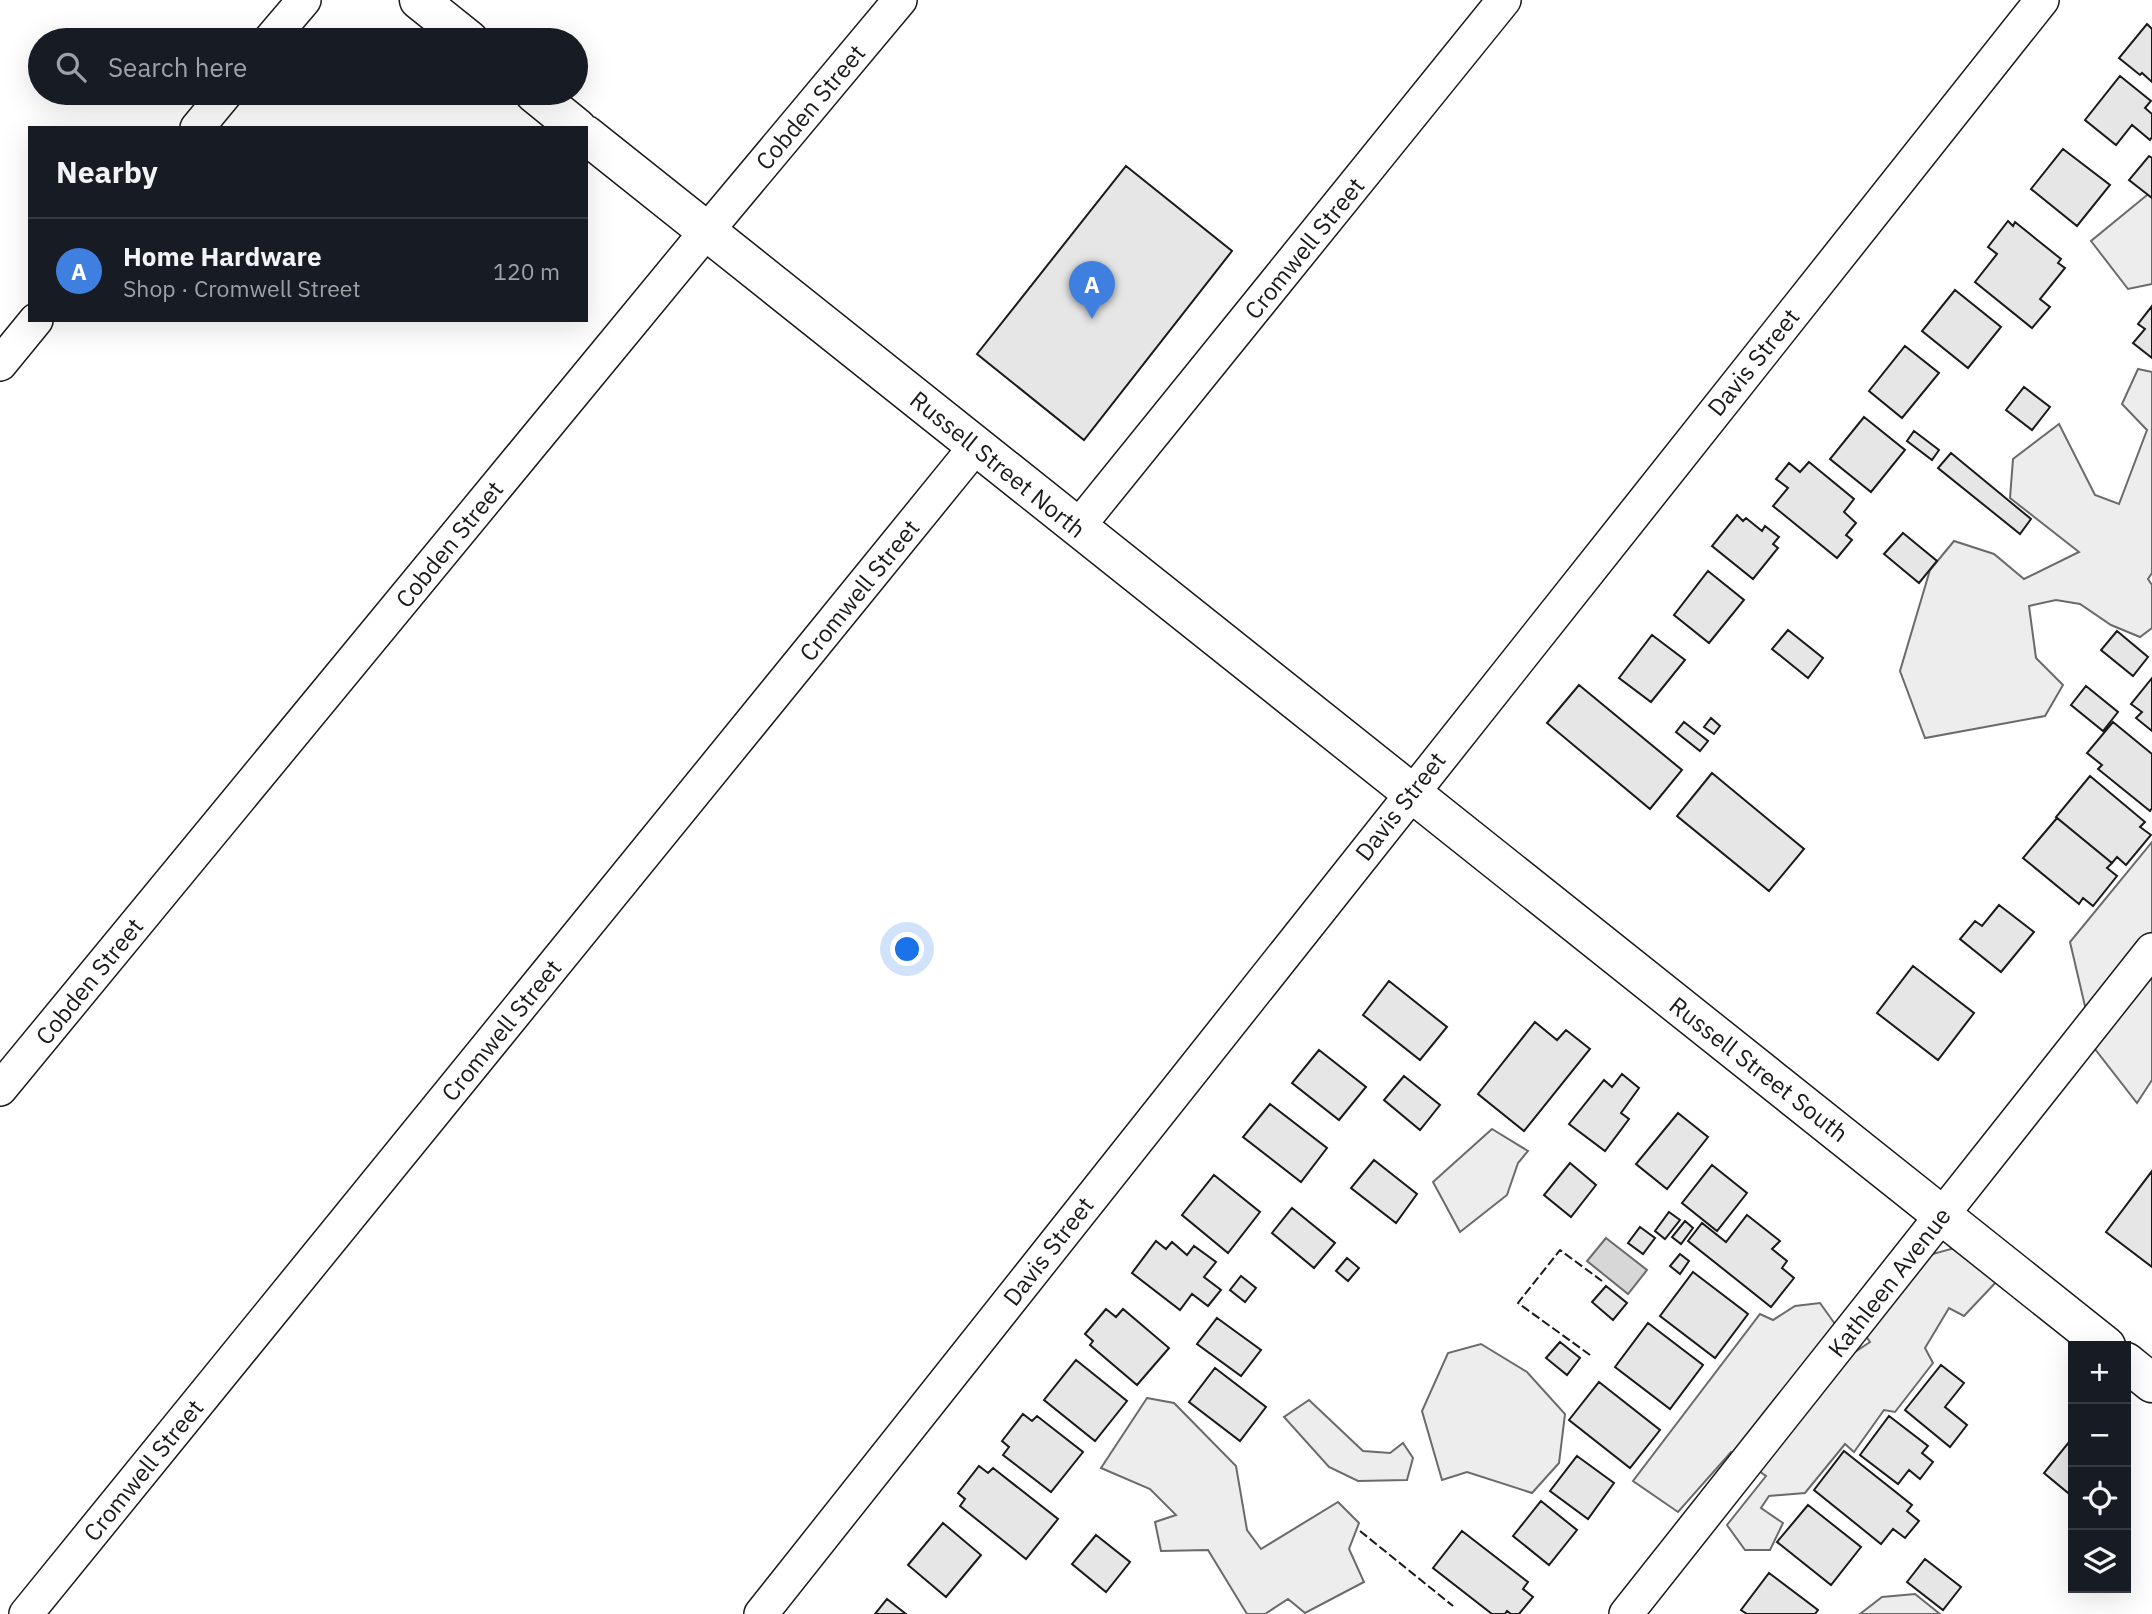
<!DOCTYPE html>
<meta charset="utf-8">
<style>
body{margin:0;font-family:"IBM Plex Sans",sans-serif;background:#20242c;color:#f1f3f6}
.controls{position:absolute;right:21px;bottom:21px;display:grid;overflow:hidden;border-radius:0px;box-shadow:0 7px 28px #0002}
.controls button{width:63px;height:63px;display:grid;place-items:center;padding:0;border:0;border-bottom:2px solid #363941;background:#171b24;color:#f1f3f6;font:35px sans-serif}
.you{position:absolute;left:908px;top:950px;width:24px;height:24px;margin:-18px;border:5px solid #fff;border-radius:50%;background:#1a73e8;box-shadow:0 0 0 10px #1a73e833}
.badge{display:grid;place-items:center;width:46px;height:46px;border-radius:50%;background:#7c3aed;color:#fff;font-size:23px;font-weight:700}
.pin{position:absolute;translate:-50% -58px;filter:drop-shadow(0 2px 4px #0008)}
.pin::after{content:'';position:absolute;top:37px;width:24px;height:21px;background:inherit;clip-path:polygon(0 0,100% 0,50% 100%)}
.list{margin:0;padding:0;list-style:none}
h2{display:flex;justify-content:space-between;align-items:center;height:91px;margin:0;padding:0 28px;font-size:30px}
h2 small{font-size:23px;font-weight:400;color:#9ea1a6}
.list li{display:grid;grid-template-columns:46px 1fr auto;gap:21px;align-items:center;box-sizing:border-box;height:105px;padding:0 28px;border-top:2px solid #363941}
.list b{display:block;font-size:26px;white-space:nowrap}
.list p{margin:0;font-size:23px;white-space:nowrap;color:#9ea1a6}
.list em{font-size:23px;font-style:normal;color:#9ea1a6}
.icon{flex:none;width:38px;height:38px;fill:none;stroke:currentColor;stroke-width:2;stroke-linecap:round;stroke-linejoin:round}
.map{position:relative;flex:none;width:2152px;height:1614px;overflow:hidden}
.search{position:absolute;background:#171b24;box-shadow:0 7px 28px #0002;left:28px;top:28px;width:560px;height:77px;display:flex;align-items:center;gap:18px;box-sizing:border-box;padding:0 24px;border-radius:38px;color:#9ea1a6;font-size:26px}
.panel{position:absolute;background:#171b24;box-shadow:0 7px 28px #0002;left:28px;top:126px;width:560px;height:196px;border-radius:0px}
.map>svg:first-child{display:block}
</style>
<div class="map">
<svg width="2152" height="1614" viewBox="0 0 2152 1614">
<rect width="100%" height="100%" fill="#fff"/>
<path fill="#ededed" stroke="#6a6a6a" stroke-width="2" d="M 2152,191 L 2152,284 L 2128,289 L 2091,241 Z
M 2138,369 L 2152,372 L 2152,573 L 2148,579 L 2152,585 L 2152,628 L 2140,637 L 2111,625 L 2080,604 L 2056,600 L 2029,606 L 2036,658 L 2063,685 L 2045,716 L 1925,738 L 1900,671 L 1930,570 L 1954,541 L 1994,554 L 2024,579 L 2079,552 L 2010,498 L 2013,459 L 2059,424 L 2095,495 L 2119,504 L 2147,430 L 2122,404 Z
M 2152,842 L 2152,1080 L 2137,1103 L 2095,1049 L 2070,942 Z
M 1492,1129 L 1528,1151 L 1518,1163 L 1507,1195 L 1460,1232 L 1433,1182 Z
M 1958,1247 L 1998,1280 L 1964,1316 L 1949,1308 L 1925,1348 L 1933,1363 L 1895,1412 L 1884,1410 L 1854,1452 L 1845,1444 L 1805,1493 L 1769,1496 L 1761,1508 L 1783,1523 L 1770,1550 L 1745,1550 L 1727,1525 L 1766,1476 L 1731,1452 L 1678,1512 L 1633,1481 L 1760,1314 L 1773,1320 L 1795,1306 L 1820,1303 L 1855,1352 L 1870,1342 L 1847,1310 L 1882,1268 Z
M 1481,1344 L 1527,1372 L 1565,1414 L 1559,1463 L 1532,1493 L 1467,1472 L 1442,1480 L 1422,1411 L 1448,1353 Z
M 1147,1398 L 1174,1403 L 1236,1466 L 1247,1530 L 1261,1549 L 1338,1502 L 1359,1523 L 1349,1549 L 1364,1582 L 1305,1613 L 1288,1599 L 1265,1614 L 1247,1614 L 1208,1550 L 1161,1551 L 1155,1522 L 1176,1515 L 1150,1489 L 1101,1468 Z
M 1309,1400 L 1363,1451 L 1390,1453 L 1403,1443 L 1413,1458 L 1407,1480 L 1358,1481 L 1329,1467 L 1284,1417 Z
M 1915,1594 L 1940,1614 L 1860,1614 L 1882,1597 Z"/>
<path fill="#d7d7d7" stroke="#6a6a6a" stroke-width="2" d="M 1606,1238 L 1647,1270 L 1628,1294 L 1587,1261 Z"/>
<path fill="#e6e6e6" stroke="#1a1a1a" stroke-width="2" d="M 2147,24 L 2152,29 L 2152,82 L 2142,73 L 2140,75 L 2119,58 Z
M 2120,76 L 2151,101 L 2145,108 L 2152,114 L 2152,137 L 2150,140 L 2132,125 L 2116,145 L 2085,120 Z
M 2063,149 L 2110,185 L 2077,226 L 2031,189 Z
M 2149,156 L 2152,158 L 2152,198 L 2129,180 Z
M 1126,166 L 1232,251 L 1084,440 L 977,354 Z
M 2008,221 L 2013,226 L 2015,222 L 2061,259 L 2058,263 L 2065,268 L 2040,299 L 2050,307 L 2032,328 L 1975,282 L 1997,254 L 1988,247 Z
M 1955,290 L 2001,327 L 1968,368 L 1922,331 Z
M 2152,306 L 2152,358 L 2133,343 L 2145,329 L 2138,324 Z
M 1905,346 L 1939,373 L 1902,418 L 1869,391 Z
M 2024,387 L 2050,407 L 2032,430 L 2006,410 Z
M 1864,417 L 1905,450 L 1871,492 L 1830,459 Z
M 1914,431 L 1939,450 L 1932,460 L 1907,441 Z
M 1951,453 L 2031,519 L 2020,534 L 1938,468 Z
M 1809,462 L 1854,499 L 1844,512 L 1856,523 L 1846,535 L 1852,540 L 1837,558 L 1773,506 L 1788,488 L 1776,479 L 1789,463 L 1800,472 Z
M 1737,515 L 1743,521 L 1746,518 L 1762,531 L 1765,526 L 1779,537 L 1773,544 L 1778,548 L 1753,579 L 1712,546 Z
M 1903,533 L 1937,561 L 1919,583 L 1884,554 Z
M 1708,571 L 1744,600 L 1709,643 L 1674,615 Z
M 1788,630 L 1823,658 L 1808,678 L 1772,649 Z
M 2117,631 L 2148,657 L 2133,676 L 2101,650 Z
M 1652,635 L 1685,660 L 1651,702 L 1619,678 Z
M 2152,678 L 2152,731 L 2136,718 L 2142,712 L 2131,704 Z
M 1579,685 L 1682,770 L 1650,809 L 1547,723 Z
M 2086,686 L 2118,712 L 2103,731 L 2071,705 Z
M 1711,718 L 1720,726 L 1714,734 L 1704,727 Z
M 1684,722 L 1708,741 L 1700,751 L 1676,732 Z
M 2113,722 L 2152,754 L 2152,808 L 2150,811 L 2098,769 L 2102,765 L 2087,753 Z
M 1712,773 L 1804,849 L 1769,891 L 1677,816 Z
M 2090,776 L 2145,822 L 2140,827 L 2151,835 L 2126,865 L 2117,857 L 2112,863 L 2056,817 Z
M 2057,818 L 2112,863 L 2107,868 L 2117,876 L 2093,906 L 2083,898 L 2079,904 L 2023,858 Z
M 1999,905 L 2034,932 L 2001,972 L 1960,939 L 1975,921 L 1982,926 Z
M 1913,966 L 1974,1013 L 1938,1060 L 1877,1013 Z
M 1389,981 L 1447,1027 L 1420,1060 L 1363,1015 Z
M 1535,1022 L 1557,1040 L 1566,1030 L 1590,1049 L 1524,1131 L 1478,1094 Z
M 1319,1050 L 1366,1087 L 1339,1120 L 1292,1083 Z
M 1622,1074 L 1639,1088 L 1621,1113 L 1629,1119 L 1605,1151 L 1569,1124 L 1604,1080 L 1612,1087 Z
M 1404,1076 L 1440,1105 L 1420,1130 L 1384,1100 Z
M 1270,1104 L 1327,1148 L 1301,1182 L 1243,1137 Z
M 1678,1113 L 1708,1137 L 1667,1189 L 1636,1164 Z
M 1374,1160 L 1417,1194 L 1396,1223 L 1351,1188 Z
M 1570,1163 L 1596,1185 L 1571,1217 L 1544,1195 Z
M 1712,1165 L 1747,1193 L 1717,1231 L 1682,1203 Z
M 2152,1171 L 2152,1267 L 2106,1232 Z
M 1214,1175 L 1260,1212 L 1228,1253 L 1182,1215 Z
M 1292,1208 L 1335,1243 L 1314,1268 L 1272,1233 Z
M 1669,1212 L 1680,1220 L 1665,1239 L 1655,1231 Z
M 1747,1215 L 1780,1241 L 1772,1249 L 1787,1261 L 1782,1268 L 1794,1278 L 1771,1307 L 1688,1241 L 1702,1223 L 1726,1242 Z
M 1685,1221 L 1693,1228 L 1681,1244 L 1672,1237 Z
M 1640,1227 L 1655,1238 L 1643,1254 L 1628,1243 Z
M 1156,1241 L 1166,1249 L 1172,1242 L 1187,1255 L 1194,1246 L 1216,1262 L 1204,1277 L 1221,1290 L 1208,1306 L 1192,1294 L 1180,1310 L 1132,1273 Z
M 1680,1254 L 1689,1261 L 1680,1274 L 1670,1266 Z
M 1347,1258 L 1359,1268 L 1348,1281 L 1336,1271 Z
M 1693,1272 L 1748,1314 L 1715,1358 L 1660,1316 Z
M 1241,1276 L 1256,1288 L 1245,1302 L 1230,1290 Z
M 1606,1286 L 1627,1303 L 1613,1320 L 1592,1302 Z
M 1106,1309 L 1116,1317 L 1123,1309 L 1169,1348 L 1137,1385 L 1090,1345 L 1093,1341 L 1085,1334 Z
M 1217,1318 L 1261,1350 L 1241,1376 L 1197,1344 Z
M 1648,1323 L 1703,1365 L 1670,1409 L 1615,1367 Z
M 1560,1342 L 1580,1358 L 1567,1375 L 1546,1358 Z
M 1076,1360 L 1127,1401 L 1095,1441 L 1044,1400 Z
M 1941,1365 L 1964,1383 L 1945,1407 L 1967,1425 L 1950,1447 L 1905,1410 Z
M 1215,1368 L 1266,1407 L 1240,1441 L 1189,1402 Z
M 1599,1382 L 1660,1430 L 1630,1468 L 1569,1420 Z
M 1023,1414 L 1032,1421 L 1037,1416 L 1083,1452 L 1051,1492 L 1003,1455 L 1009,1447 L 1002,1441 Z
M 1889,1416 L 1928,1446 L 1922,1453 L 1933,1462 L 1920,1479 L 1909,1470 L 1898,1484 L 1860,1455 Z
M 2073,1437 L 2073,1497 L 2044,1473 Z
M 1844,1451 L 1912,1505 L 1907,1511 L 1919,1521 L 1905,1538 L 1893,1529 L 1881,1544 L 1814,1490 Z
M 1577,1456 L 1614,1483 L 1588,1519 L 1550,1491 Z
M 979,1466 L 988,1473 L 993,1468 L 1058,1519 L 1026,1559 L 960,1506 L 965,1499 L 958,1493 Z
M 1541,1501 L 1577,1530 L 1549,1565 L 1513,1536 Z
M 1808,1505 L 1861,1547 L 1831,1585 L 1777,1542 Z
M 943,1523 L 981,1555 L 946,1597 L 908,1565 Z
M 1462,1531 L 1528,1582 L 1523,1589 L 1533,1597 L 1519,1614 L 1511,1614 L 1507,1611 L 1505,1614 L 1492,1614 L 1433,1568 Z
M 1096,1535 L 1130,1562 L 1106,1592 L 1072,1564 Z
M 1925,1559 L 1961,1587 L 1943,1610 L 1907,1582 Z
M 1769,1573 L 1818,1610 L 1815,1614 L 1747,1614 L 1741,1610 Z
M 887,1599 L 906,1614 L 875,1614 Z"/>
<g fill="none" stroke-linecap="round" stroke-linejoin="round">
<g stroke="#1a1a1a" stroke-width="36">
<path id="minor" d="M 270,40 L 304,0
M 197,128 L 226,93
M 0,364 L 36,320
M 1077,528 L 1504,0
M 0,1089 L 706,232 L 900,0
M 26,1614 L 976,446
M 761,1614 L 2042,0
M 1626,1614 L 2152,950"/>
</g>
<g stroke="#1a1a1a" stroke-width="41">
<path id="tertiary" d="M 419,0 L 469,40
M 534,93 L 577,128
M 586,135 L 2106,1346
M 2126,1362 L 2152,1383"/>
</g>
<use href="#minor" stroke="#fff" stroke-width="33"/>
<use href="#tertiary" stroke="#fff" stroke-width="38"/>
<path stroke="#1a1a1a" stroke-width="2" stroke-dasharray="9 3.5" stroke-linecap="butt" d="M 1590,1355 L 1518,1303 L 1560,1250 L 1602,1281
M 1360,1531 L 1453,1606"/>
</g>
<g text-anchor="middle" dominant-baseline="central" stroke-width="5" stroke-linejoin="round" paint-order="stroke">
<g font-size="24" fill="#1a1a1a" stroke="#fff">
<text transform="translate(810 107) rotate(-50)">Cobden Street</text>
<text transform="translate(1304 248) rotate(-51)">Cromwell Street</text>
<text transform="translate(1753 362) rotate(-51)">Davis Street</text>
<text transform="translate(998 464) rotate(39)">Russell Street North</text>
<text transform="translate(449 544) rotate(-51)">Cobden Street</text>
<text transform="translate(859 590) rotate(-51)">Cromwell Street</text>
<text transform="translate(1400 806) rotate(-52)">Davis Street</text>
<text transform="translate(89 981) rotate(-51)">Cobden Street</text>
<text transform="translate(501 1030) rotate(-51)">Cromwell Street</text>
<text transform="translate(1759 1069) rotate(38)">Russell Street South</text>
<text transform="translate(1048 1251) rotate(-52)">Davis Street</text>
<text transform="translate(1889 1282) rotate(-52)">Kathleen Avenue</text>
<text transform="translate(143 1470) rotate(-51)">Cromwell Street</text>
</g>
</g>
</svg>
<div class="controls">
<button>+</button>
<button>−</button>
<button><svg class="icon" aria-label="locate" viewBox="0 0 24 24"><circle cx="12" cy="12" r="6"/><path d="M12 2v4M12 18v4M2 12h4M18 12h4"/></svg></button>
<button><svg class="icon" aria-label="layers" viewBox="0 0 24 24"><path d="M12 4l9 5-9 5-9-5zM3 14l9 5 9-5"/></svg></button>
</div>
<div class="you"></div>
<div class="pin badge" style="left:1092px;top:319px;background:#3f7fe0">A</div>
<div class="search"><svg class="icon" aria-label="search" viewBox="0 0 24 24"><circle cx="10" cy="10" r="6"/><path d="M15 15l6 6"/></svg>Search here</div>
<section class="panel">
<h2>Nearby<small></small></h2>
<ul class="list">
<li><span class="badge" style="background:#3f7fe0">A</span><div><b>Home Hardware</b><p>Shop · Cromwell Street</p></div><em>120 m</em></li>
</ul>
</section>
</div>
